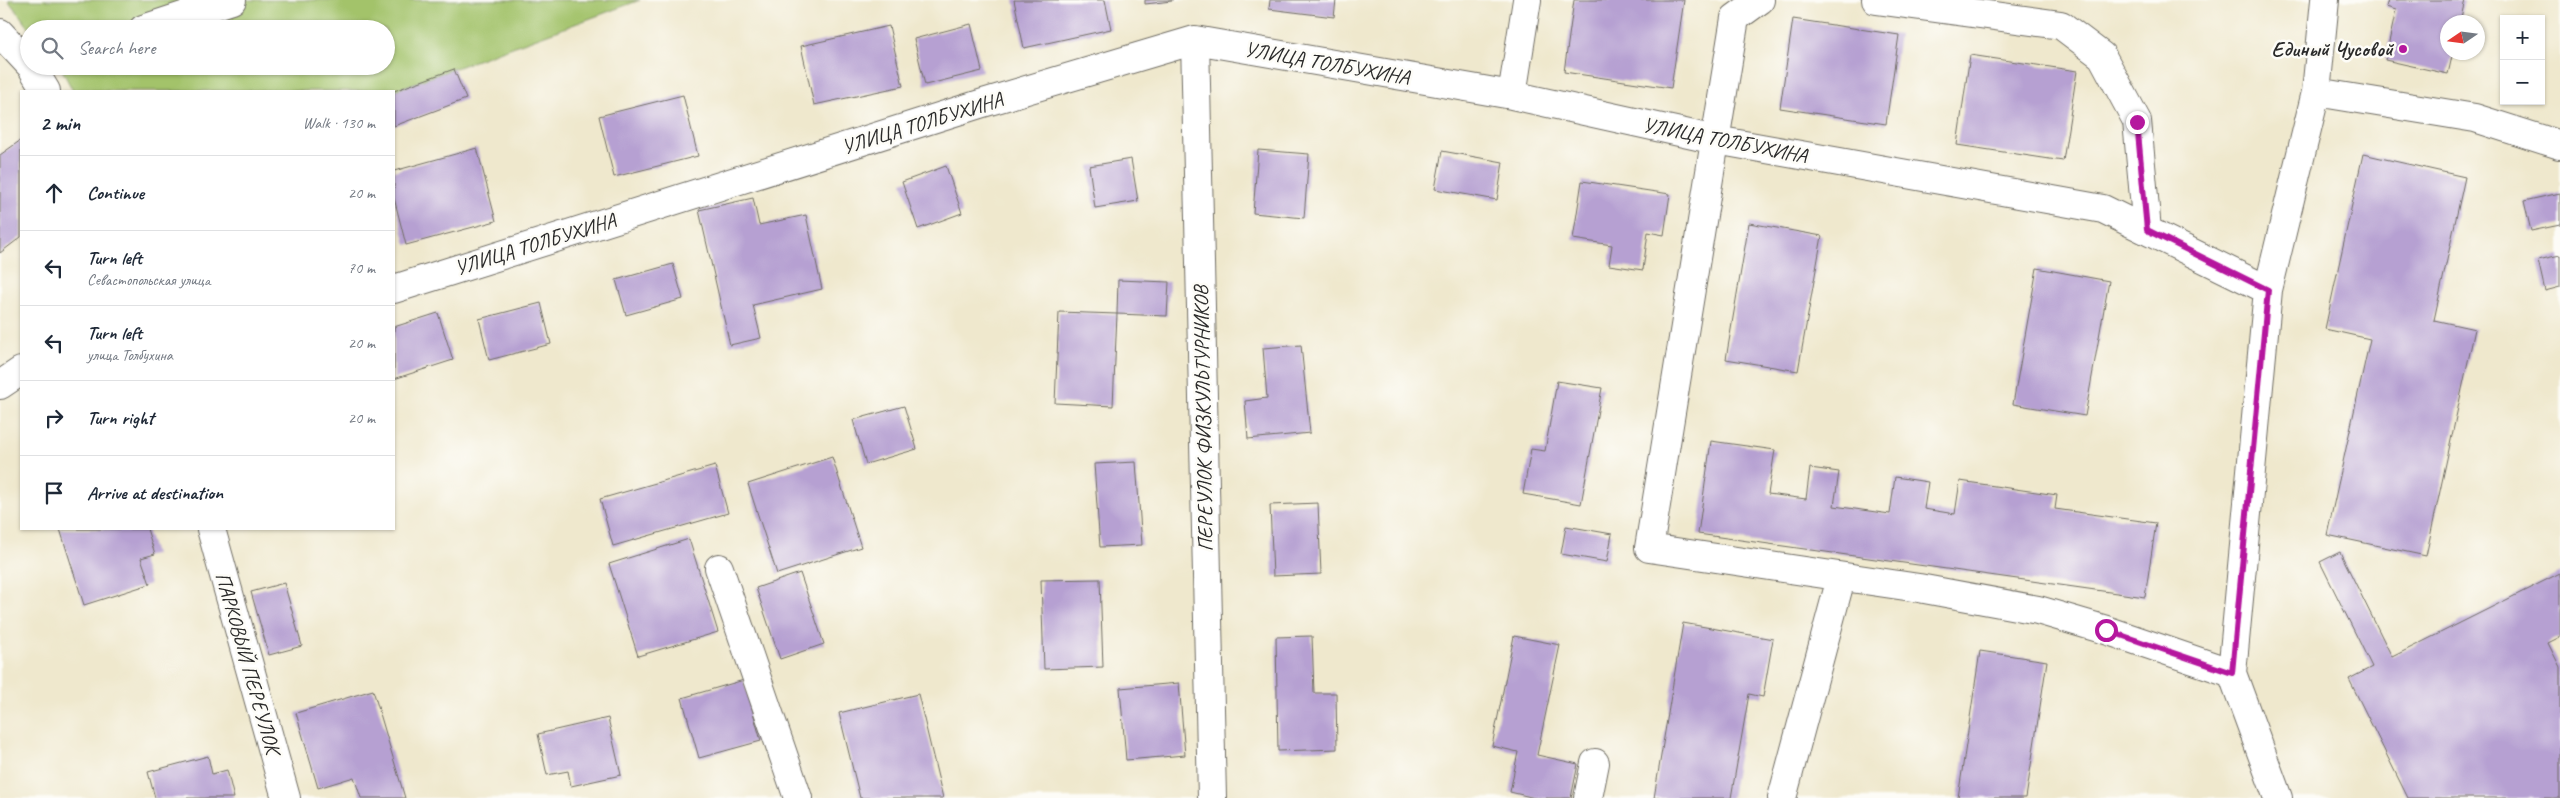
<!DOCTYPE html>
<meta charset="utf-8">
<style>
body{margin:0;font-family:Caveat,sans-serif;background:#f2f2f3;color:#1f2937}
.controls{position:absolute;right:15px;top:15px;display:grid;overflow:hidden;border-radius:0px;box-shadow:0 1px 4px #0004}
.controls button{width:45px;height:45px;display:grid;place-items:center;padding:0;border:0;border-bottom:1px solid #e0e1e3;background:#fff;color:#1f2937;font:25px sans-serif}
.compass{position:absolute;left:2440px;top:15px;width:45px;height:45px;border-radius:50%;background:#fff;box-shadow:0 1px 4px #0004;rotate:257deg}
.stop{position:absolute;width:15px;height:15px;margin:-11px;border:4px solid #b5179e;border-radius:50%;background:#fff}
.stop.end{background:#b5179e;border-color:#fff;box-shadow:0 1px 5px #0008}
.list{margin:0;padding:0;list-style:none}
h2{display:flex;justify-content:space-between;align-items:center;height:65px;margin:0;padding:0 20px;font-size:21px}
h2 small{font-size:16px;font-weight:400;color:#747a83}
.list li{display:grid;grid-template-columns:32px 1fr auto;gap:15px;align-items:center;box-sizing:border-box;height:75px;padding:0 20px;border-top:1px solid #e0e1e3}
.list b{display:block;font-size:19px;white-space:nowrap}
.list p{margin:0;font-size:16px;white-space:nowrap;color:#747a83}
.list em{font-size:16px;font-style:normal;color:#747a83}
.icon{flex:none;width:28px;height:28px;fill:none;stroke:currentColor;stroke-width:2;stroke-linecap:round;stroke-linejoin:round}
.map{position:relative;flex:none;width:2560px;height:798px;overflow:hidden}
.search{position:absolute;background:#fff;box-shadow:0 1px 4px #0004;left:20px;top:20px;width:375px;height:55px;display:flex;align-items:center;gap:12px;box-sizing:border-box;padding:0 18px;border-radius:28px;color:#747a83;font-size:19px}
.panel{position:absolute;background:#fff;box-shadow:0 1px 4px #0004;left:20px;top:90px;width:375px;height:440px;border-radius:0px}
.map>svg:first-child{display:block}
</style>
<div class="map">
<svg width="2560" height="798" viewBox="0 0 2560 798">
<rect width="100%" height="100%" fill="#fdfcf7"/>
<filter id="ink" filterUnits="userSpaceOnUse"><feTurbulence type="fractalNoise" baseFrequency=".02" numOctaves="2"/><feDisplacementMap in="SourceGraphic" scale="10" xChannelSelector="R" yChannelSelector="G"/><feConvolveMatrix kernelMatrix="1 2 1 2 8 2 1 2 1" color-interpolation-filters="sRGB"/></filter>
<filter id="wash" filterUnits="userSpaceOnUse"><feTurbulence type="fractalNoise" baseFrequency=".0096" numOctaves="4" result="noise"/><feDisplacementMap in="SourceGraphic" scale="20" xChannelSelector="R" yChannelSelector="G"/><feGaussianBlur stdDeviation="1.12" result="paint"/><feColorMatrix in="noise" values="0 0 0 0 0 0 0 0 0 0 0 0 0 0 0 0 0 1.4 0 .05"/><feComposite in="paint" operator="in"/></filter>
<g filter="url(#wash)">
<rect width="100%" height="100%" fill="#efe8cd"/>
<path fill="#a3c36b" stroke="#67774b" d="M 8,0 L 640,0 L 393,91 L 73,91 L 60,66 L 386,66 L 386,29 L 30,29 Z"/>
<g id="blocks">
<path fill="#b6a0d2" d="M 1014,0 L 1105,0 L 1111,29 L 1024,48 Z
M 1145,0 L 1172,0 L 1172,1 L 1145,4 Z
M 1270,0 L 1336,0 L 1334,17 L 1269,9 Z
M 1574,0 L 1684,0 L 1671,88 L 1564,72 Z
M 2388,0 L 2465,0 L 2460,22 L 2448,22 L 2448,52 L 2453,52 L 2448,74 L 2385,60 L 2396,10 L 2386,7 Z
M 1793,19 L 1899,35 L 1886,124 L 1780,108 Z
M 971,24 L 982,71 L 925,85 L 914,39 Z
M 889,26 L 903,86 L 814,105 L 801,46 Z
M 1970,55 L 2077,71 L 2063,161 L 1957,145 Z
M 454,69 L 466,99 L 394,126 L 394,91 Z
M 683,95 L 698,156 L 614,177 L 599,116 Z
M 21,140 L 21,237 L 0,253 L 0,155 Z
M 477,148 L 496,221 L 406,245 L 394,198 L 394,171 Z
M 1258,150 L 1309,154 L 1304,218 L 1253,213 Z
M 1442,151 L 1503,162 L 1497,200 L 1435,189 Z
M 2363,154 L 2465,177 L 2434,320 L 2475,329 L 2426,556 L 2327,535 L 2370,339 L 2325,329 Z
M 1131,159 L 1138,201 L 1095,208 L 1089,166 Z
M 946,166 L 962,213 L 918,229 L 902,182 Z
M 1582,181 L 1670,194 L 1664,235 L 1648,232 L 1643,270 L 1609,265 L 1612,245 L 1573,239 Z
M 2560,193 L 2560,225 L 2531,231 L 2524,201 Z
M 753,198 L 759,225 L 806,215 L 822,289 L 753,305 L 761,338 L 730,345 L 699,210 Z
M 1749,223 L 1822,236 L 1798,371 L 1726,359 Z
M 2560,255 L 2560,287 L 2545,291 L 2538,260 Z
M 673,264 L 683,299 L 626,315 L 616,280 Z
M 2037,268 L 2109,281 L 2085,416 L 2013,404 Z
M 1118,280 L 1169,282 L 1167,316 L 1117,314 Z
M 541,303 L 551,344 L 489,360 L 479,319 Z
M 1059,312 L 1117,314 L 1113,406 L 1055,403 Z
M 438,313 L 453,360 L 394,379 L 394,327 Z
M 1301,345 L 1310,433 L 1248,439 L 1245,401 L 1267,398 L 1263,348 Z
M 1557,381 L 1602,388 L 1581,504 L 1523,494 L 1531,449 L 1545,451 Z
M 904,406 L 917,449 L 866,464 L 853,420 Z
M 1711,441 L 1775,450 L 1768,494 L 1806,499 L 1810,468 L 1839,472 L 1834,506 L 1890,514 L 1895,477 L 1928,482 L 1924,509 L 1955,514 L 1960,481 L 2057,495 L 2055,509 L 2156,523 L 2145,597 L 1698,534 Z
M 832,457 L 861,547 L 777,574 L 748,484 Z
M 1136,462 L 1142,545 L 1100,547 L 1094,464 Z
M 715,466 L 728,513 L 613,546 L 600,499 Z
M 1318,503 L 1321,574 L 1273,576 L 1270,505 Z
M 1566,526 L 1612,534 L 1607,562 L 1561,554 Z
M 60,529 L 147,529 L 155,554 L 141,558 L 150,584 L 84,605 Z
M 689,539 L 718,632 L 638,656 L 609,564 Z
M 2340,552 L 2392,657 L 2560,573 L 2560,637 L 2548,643 L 2560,667 L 2560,798 L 2408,798 L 2349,679 L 2372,667 L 2320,562 Z
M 800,573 L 824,644 L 780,659 L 756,588 Z
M 1100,579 L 1103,667 L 1044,669 L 1041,580 Z
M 284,583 L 302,646 L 269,655 L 251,592 Z
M 1683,623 L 1773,639 L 1763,697 L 1749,694 L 1731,798 L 1654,798 Z
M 1312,636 L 1314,693 L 1336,693 L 1337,749 L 1278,751 L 1276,637 Z
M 1514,636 L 1560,645 L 1537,755 L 1578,764 L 1571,798 L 1535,798 L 1510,792 L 1518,752 L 1492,746 Z
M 1980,651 L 2047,661 L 2026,798 L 1958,798 Z
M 744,680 L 761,741 L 699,758 L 682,698 Z
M 1179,683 L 1185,755 L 1126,760 L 1120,688 Z
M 373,690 L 405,798 L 361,798 L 354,777 L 318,788 L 296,713 Z
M 918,694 L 943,798 L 860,798 L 839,713 Z
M 608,718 L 621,775 L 571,786 L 568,771 L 547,775 L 538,734 Z
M 208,756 L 212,774 L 227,770 L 234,798 L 155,798 L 148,772 Z"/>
</g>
</g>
<g filter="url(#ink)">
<use href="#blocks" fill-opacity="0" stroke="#706d64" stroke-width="1"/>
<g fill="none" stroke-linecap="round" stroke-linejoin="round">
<g stroke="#706d64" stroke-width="30">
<path id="minor" d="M 1760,0 L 1735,18 L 1649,548 L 1919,588 L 2038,610 L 2106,630 L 2232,673
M 1876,0 L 2061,25 L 2102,56 L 2137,121 L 2147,230
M 143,29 L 232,0
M 0,33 L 29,64
M 1195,40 L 1212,798
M 31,66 L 46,91
M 2316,92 L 2475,118 L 2560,145
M 1512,95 L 1527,0
M 394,289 L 983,103 L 1195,40 L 1512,95 L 1716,140 L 2103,209 L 2268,290
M 0,385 L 21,371
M 211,529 L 286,798
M 719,568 L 798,798
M 1588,798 L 1595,763
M 1782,798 L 1841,578
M 2278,798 L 2232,673 L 2268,290 L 2316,92 L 2325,0"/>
</g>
<use href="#minor" stroke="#fff" stroke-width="28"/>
</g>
</g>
<g fill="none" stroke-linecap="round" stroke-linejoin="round" filter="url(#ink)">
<path stroke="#b5179e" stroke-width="6" d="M 2106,630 L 2232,673 L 2268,290 L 2147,230 L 2137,122"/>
</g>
<circle fill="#b5179e" stroke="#fdfcf7" stroke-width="2" cx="2403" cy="49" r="5"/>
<g text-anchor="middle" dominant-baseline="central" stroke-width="5" stroke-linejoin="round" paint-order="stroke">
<g font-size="21" font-weight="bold" fill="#2b2b2b" stroke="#fdfcf7" text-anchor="end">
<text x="2393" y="49">Единый Чусовой</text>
</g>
<g font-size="21" fill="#2b2b2b" stroke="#fdfcf7">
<text transform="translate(1327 63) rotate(10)">УЛИЦА ТОЛБУХИНА</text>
<text transform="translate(922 123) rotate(-17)">УЛИЦА ТОЛБУХИНА</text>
<text transform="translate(1725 140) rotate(11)">УЛИЦА ТОЛБУХИНА</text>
<text transform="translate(535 244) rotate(-17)">УЛИЦА ТОЛБУХИНА</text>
<text transform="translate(1203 419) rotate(-91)">ПЕРЕУЛОК ФИЗКУЛЬТУРНИКОВ</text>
<text transform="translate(248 663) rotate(74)">ПАРКОВЫЙ ПЕРЕУЛОК</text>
</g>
</g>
</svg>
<div class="controls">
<button>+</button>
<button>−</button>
</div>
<svg class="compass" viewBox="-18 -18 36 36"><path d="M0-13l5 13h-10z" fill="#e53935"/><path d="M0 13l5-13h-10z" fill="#747a83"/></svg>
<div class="stop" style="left:2106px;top:630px"></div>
<div class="stop end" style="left:2137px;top:122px"></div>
<div class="search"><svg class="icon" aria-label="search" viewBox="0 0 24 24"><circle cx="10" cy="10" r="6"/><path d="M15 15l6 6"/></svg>Search here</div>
<section class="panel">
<h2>2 min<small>Walk · 130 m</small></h2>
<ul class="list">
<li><svg class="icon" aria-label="ahead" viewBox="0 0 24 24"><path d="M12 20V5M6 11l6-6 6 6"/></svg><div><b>Continue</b></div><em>20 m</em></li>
<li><svg class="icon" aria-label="left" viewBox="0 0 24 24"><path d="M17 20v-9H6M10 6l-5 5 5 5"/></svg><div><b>Turn left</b><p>Севастопольская улица</p></div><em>70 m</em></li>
<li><svg class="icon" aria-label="left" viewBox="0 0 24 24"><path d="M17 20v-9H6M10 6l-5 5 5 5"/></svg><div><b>Turn left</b><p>улица Толбухина</p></div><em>20 m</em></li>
<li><svg class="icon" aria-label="right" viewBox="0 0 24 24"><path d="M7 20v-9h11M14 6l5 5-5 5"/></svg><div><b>Turn right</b></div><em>20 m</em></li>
<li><svg class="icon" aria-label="arrive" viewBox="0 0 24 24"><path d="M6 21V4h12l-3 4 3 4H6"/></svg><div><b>Arrive at destination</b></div></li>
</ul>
</section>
</div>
